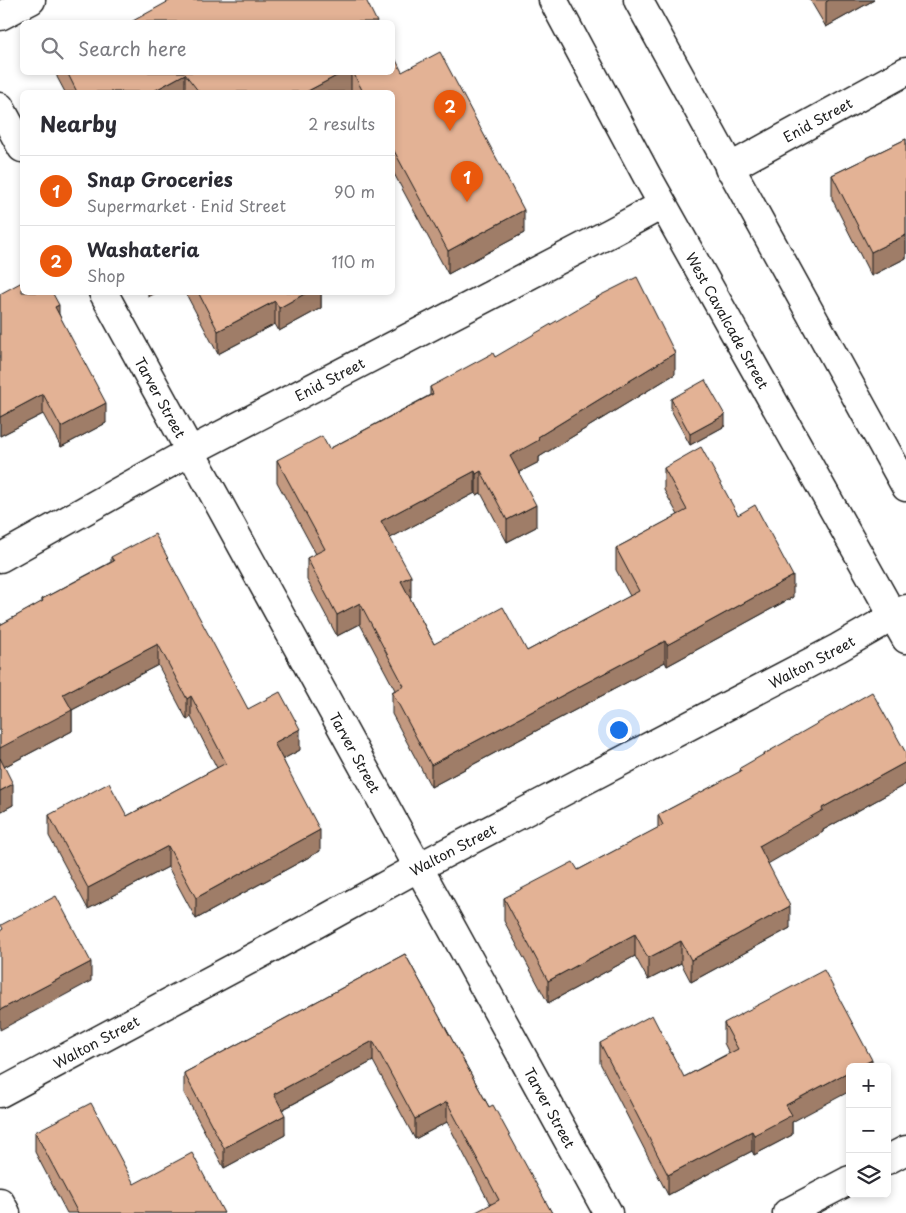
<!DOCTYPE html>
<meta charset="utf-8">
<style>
body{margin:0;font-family:"Playpen Sans",sans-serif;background:#f7f7f7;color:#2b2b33}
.controls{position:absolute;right:15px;bottom:15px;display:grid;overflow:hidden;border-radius:8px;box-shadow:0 2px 8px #0003}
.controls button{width:45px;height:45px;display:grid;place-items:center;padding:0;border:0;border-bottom:1px solid #e1e1e2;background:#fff;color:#2b2b33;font:25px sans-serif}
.you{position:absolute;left:618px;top:729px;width:18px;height:18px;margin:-12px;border:4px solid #fff;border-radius:50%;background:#1a73e8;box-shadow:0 0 0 8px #1a73e833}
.badge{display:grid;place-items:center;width:32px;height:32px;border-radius:50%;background:#ea580c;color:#fff;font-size:16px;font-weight:700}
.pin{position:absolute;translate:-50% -41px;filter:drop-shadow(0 1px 2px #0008)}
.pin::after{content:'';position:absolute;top:26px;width:18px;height:15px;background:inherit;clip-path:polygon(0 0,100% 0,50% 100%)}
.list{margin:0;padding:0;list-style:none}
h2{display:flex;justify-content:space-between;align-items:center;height:65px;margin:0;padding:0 20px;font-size:21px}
h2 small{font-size:16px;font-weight:400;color:#7c7c81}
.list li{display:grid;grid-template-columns:32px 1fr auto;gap:15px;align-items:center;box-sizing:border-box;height:70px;padding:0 20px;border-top:1px solid #e1e1e2}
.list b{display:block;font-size:19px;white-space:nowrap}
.list p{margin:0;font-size:16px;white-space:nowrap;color:#7c7c81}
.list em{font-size:16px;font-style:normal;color:#7c7c81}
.icon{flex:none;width:28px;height:28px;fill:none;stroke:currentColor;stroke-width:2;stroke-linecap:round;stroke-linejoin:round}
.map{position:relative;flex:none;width:906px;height:1213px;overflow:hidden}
.search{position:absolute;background:#fff;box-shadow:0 2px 8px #0003;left:20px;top:20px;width:375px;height:55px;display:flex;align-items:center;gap:12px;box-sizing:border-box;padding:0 18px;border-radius:8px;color:#7c7c81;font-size:19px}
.panel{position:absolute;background:#fff;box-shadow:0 2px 8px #0003;left:20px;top:90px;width:375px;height:205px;border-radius:8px}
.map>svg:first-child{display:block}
</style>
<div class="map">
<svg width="906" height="1213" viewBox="0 0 906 1213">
<rect width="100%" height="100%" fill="#fff"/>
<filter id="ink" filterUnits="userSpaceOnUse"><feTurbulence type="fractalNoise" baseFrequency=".02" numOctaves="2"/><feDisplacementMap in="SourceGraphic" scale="10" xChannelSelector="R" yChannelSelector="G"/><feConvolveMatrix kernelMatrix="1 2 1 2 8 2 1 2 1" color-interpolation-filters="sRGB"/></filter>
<g filter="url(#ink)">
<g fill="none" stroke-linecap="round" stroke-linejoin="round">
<g stroke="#1c1c1c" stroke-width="31">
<g id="street">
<path d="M 0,16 L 31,0"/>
<path d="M 0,107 L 22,148"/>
<path id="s1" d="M 729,168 L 906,71"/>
<path id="s2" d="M 103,292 L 608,1213"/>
<path id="s3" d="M 0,558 L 191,451 L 610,233 L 662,205"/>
<path id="s4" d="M 0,1093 L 314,925 L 419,867 L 838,648 L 906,609"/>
<path d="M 887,1160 L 906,1150"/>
<path d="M 0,1202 L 6,1213"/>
<path d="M 787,1213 L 850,1180"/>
</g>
</g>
<g stroke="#1c1c1c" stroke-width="31">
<g id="secondary">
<path id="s5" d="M 553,0 L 647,176 L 906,639"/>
<path d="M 638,0 L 906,487"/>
</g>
</g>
<use href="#street" stroke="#fff" stroke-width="28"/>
<use href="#secondary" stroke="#fff" stroke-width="28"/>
</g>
<path fill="#c39980" stroke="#1c1c1c" d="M 810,0 L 874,0 L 826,27 Z
M 57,72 L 402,72 L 524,233 L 448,274 L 392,170 L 392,92 L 65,92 L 57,77 Z
M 906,139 L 906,258 L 871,276 L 832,199 L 832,175 Z
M 185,292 L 321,292 L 321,308 L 279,331 L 275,324 L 218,354 Z
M 0,294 L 59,314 L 106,423 L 61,447 L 43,414 L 0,436 Z
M 495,357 L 675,374 L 539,457 L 539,462 L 519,472 L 536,527 L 507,542 L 481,493 L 476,495 L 475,493 L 390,538 L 411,597 L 410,598 L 434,644 L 527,651 L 630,596 L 616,570 L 616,548 L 678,515 L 664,490 L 664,468 L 738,515 L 793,597 L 667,666 L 665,662 L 431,787 L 392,714 L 392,692 L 395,690 L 360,624 L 337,636 L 307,580 L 307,558 L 316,554 L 277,482 L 277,460 L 329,449 L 430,395 L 430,387 Z
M 671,399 L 725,426 L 690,445 L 671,410 Z
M 111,557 L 248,709 L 300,750 L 283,759 L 320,851 L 196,919 L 168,867 L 88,909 L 49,836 L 49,815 L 127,816 L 217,768 L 191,717 L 187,720 L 158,665 L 72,710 L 72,731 L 4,767 L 13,805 L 0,812 L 0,625 L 42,602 L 42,599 L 111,562 Z
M 906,753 L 906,784 L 823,830 L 823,832 L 768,863 L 790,928 L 691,982 L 681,963 L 648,980 L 635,956 L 548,1003 L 504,921 L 504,898 L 578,870 L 658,828 L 658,815 L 740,772 L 740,768 Z
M 405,954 L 489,1107 L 552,1213 L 490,1204 L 447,1122 L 415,1139 L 373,1061 L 282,1110 L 285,1135 L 224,1168 L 184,1093 L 184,1073 Z
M 724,1023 L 872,1067 L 792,1122 L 792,1135 L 754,1155 L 752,1151 L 668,1195 L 600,1063 L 600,1043 L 684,1077 L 729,1053 L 724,1043 Z
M 35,1132 L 134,1184 L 224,1213 L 67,1213 L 35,1152 Z"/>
<path fill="#9f7d68" stroke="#1c1c1c" d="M 829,0 L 874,0 L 826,27 L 826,2 Z
M 344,72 L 351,72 L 351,92 L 306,92 Z
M 185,74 L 185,92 L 152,92 Z
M 524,210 L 524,233 L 448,274 L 448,251 Z
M 906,235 L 906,258 L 871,276 L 871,252 Z
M 148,292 L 158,292 L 148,297 Z
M 308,292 L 321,292 L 321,308 L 279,331 L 279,308 Z
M 275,301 L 275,324 L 218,354 L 218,331 Z
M 59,305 L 59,325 L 55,307 Z
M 675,353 L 675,374 L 539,457 L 539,462 L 510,477 L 510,456 L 538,437 Z
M 43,394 L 43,414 L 0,436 L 0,417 Z
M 106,403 L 106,423 L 61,447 L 61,427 Z
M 725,415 L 725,426 L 690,445 L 690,434 Z
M 475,471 L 475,493 L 381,543 L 381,521 Z
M 481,471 L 481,493 L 476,495 L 476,474 Z
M 536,505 L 536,527 L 507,542 L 507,520 Z
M 411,576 L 411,597 L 401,603 L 401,581 Z
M 793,576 L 793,597 L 667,666 L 667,645 Z
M 360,603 L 360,624 L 337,636 L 337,615 Z
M 665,641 L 665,662 L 431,787 L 431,765 Z
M 158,644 L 158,665 L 72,710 L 72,731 L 0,769 L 0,748 L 63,694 Z
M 191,696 L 191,717 L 187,720 L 187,699 Z
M 300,729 L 300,750 L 274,764 L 274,743 Z
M 906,762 L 906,784 L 823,830 L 823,832 L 759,869 L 759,846 L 822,808 Z
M 13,784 L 13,805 L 0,812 L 0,791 Z
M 320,830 L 320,851 L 196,919 L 196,898 Z
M 168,846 L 168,867 L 88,909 L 88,888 Z
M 790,906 L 790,928 L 691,982 L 691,960 Z
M 635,934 L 635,956 L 548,1003 L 548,981 Z
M 681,941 L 681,963 L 648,980 L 648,958 Z
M 91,962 L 91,981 L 0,1030 L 0,1010 Z
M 373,1041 L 373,1061 L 274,1114 L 274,1094 Z
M 872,1060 L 872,1067 L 858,1067 Z
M 850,1071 L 850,1091 L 792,1122 L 792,1135 L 754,1155 L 754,1135 L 786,1105 Z
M 447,1102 L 447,1122 L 415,1139 L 415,1119 Z
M 285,1115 L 285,1135 L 224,1168 L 224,1148 Z
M 752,1131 L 752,1151 L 668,1195 L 668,1175 Z"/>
<path fill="#e3b295" stroke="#1c1c1c" d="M 171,0 L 366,0 L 377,22 L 131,22 Z
M 392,52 L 402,72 L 440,52 L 524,210 L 448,251 L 392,147 L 392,92 L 363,92 L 353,72 L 392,72 Z
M 67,72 L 344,72 L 306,92 L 199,92 L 185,74 L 152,92 L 77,92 Z
M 906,139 L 906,235 L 871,252 L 832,175 Z
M 637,277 L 675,353 L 538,437 L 539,440 L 510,456 L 536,505 L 507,520 L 481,471 L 476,474 L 475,471 L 381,521 L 411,576 L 401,581 L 434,644 L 503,607 L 527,651 L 639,591 L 616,548 L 687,510 L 664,468 L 701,447 L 738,515 L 755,505 L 793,576 L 667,645 L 665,641 L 431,765 L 392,692 L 404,686 L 360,603 L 337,615 L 307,558 L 325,549 L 277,460 L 322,436 L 329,449 L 433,394 L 430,387 L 493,353 L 495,357 L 601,295 Z
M 22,282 L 22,292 L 52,292 L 59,305 L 55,307 L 106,403 L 61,427 L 43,394 L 0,417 L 0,294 Z
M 198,292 L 308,292 L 279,308 L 275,301 L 218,331 Z
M 705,380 L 725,415 L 690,434 L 671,399 Z
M 155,534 L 248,709 L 280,692 L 300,729 L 274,743 L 320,830 L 196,898 L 168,846 L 88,888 L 49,815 L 109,783 L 127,816 L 226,763 L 191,696 L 187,699 L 158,644 L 63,694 L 72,710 L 0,748 L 0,625 L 43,601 L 42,599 L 114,561 L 111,557 Z
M 872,692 L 906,753 L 906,762 L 822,808 L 823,810 L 759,846 L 790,906 L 691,960 L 681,941 L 648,958 L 635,934 L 548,981 L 504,898 L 573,862 L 578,870 L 663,825 L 658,815 L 741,771 L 740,768 Z
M 0,758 L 13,784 L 0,791 Z
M 56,896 L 91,962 L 0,1010 L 0,931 L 3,929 L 1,925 Z
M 405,954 L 489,1107 L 493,1105 L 552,1213 L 474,1213 L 499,1200 L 447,1102 L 415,1119 L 373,1041 L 274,1094 L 285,1115 L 224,1148 L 184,1073 Z
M 824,970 L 872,1060 L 858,1067 L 850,1067 L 850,1071 L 786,1105 L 792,1115 L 754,1135 L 752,1131 L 668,1175 L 600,1043 L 652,1015 L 684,1077 L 738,1049 L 724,1023 Z
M 91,1103 L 134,1184 L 192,1153 L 224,1213 L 78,1213 L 35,1132 Z"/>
</g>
<g text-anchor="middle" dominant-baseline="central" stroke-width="4" stroke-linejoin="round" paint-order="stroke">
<g font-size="14" fill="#1c1c1c" stroke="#fff">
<text stroke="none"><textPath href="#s1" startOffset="101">Enid Street</textPath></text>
<text stroke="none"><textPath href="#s5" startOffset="365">West Cavalcade Street</textPath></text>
<text stroke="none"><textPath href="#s3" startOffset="375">Enid Street</textPath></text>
<text stroke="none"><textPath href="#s2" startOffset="120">Tarver Street</textPath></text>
<text stroke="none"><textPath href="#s4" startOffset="919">Walton Street</textPath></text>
<text stroke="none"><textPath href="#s2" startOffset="525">Tarver Street</textPath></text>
<text stroke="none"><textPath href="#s4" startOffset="514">Walton Street</textPath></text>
<text stroke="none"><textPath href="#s4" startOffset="109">Walton Street</textPath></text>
<text stroke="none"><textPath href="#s2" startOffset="930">Tarver Street</textPath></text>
</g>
</g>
</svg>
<div class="controls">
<button>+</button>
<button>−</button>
<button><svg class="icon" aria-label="layers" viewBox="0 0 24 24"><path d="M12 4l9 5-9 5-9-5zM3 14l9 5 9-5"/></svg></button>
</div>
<div class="you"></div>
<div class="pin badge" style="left:467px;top:202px">1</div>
<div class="pin badge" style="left:450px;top:131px">2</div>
<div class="search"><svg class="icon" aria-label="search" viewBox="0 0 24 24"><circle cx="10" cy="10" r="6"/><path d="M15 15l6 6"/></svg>Search here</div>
<section class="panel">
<h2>Nearby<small>2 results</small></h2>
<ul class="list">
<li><span class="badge">1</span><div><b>Snap Groceries</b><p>Supermarket · Enid Street</p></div><em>90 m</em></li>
<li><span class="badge">2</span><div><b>Washateria</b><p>Shop</p></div><em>110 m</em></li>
</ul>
</section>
</div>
